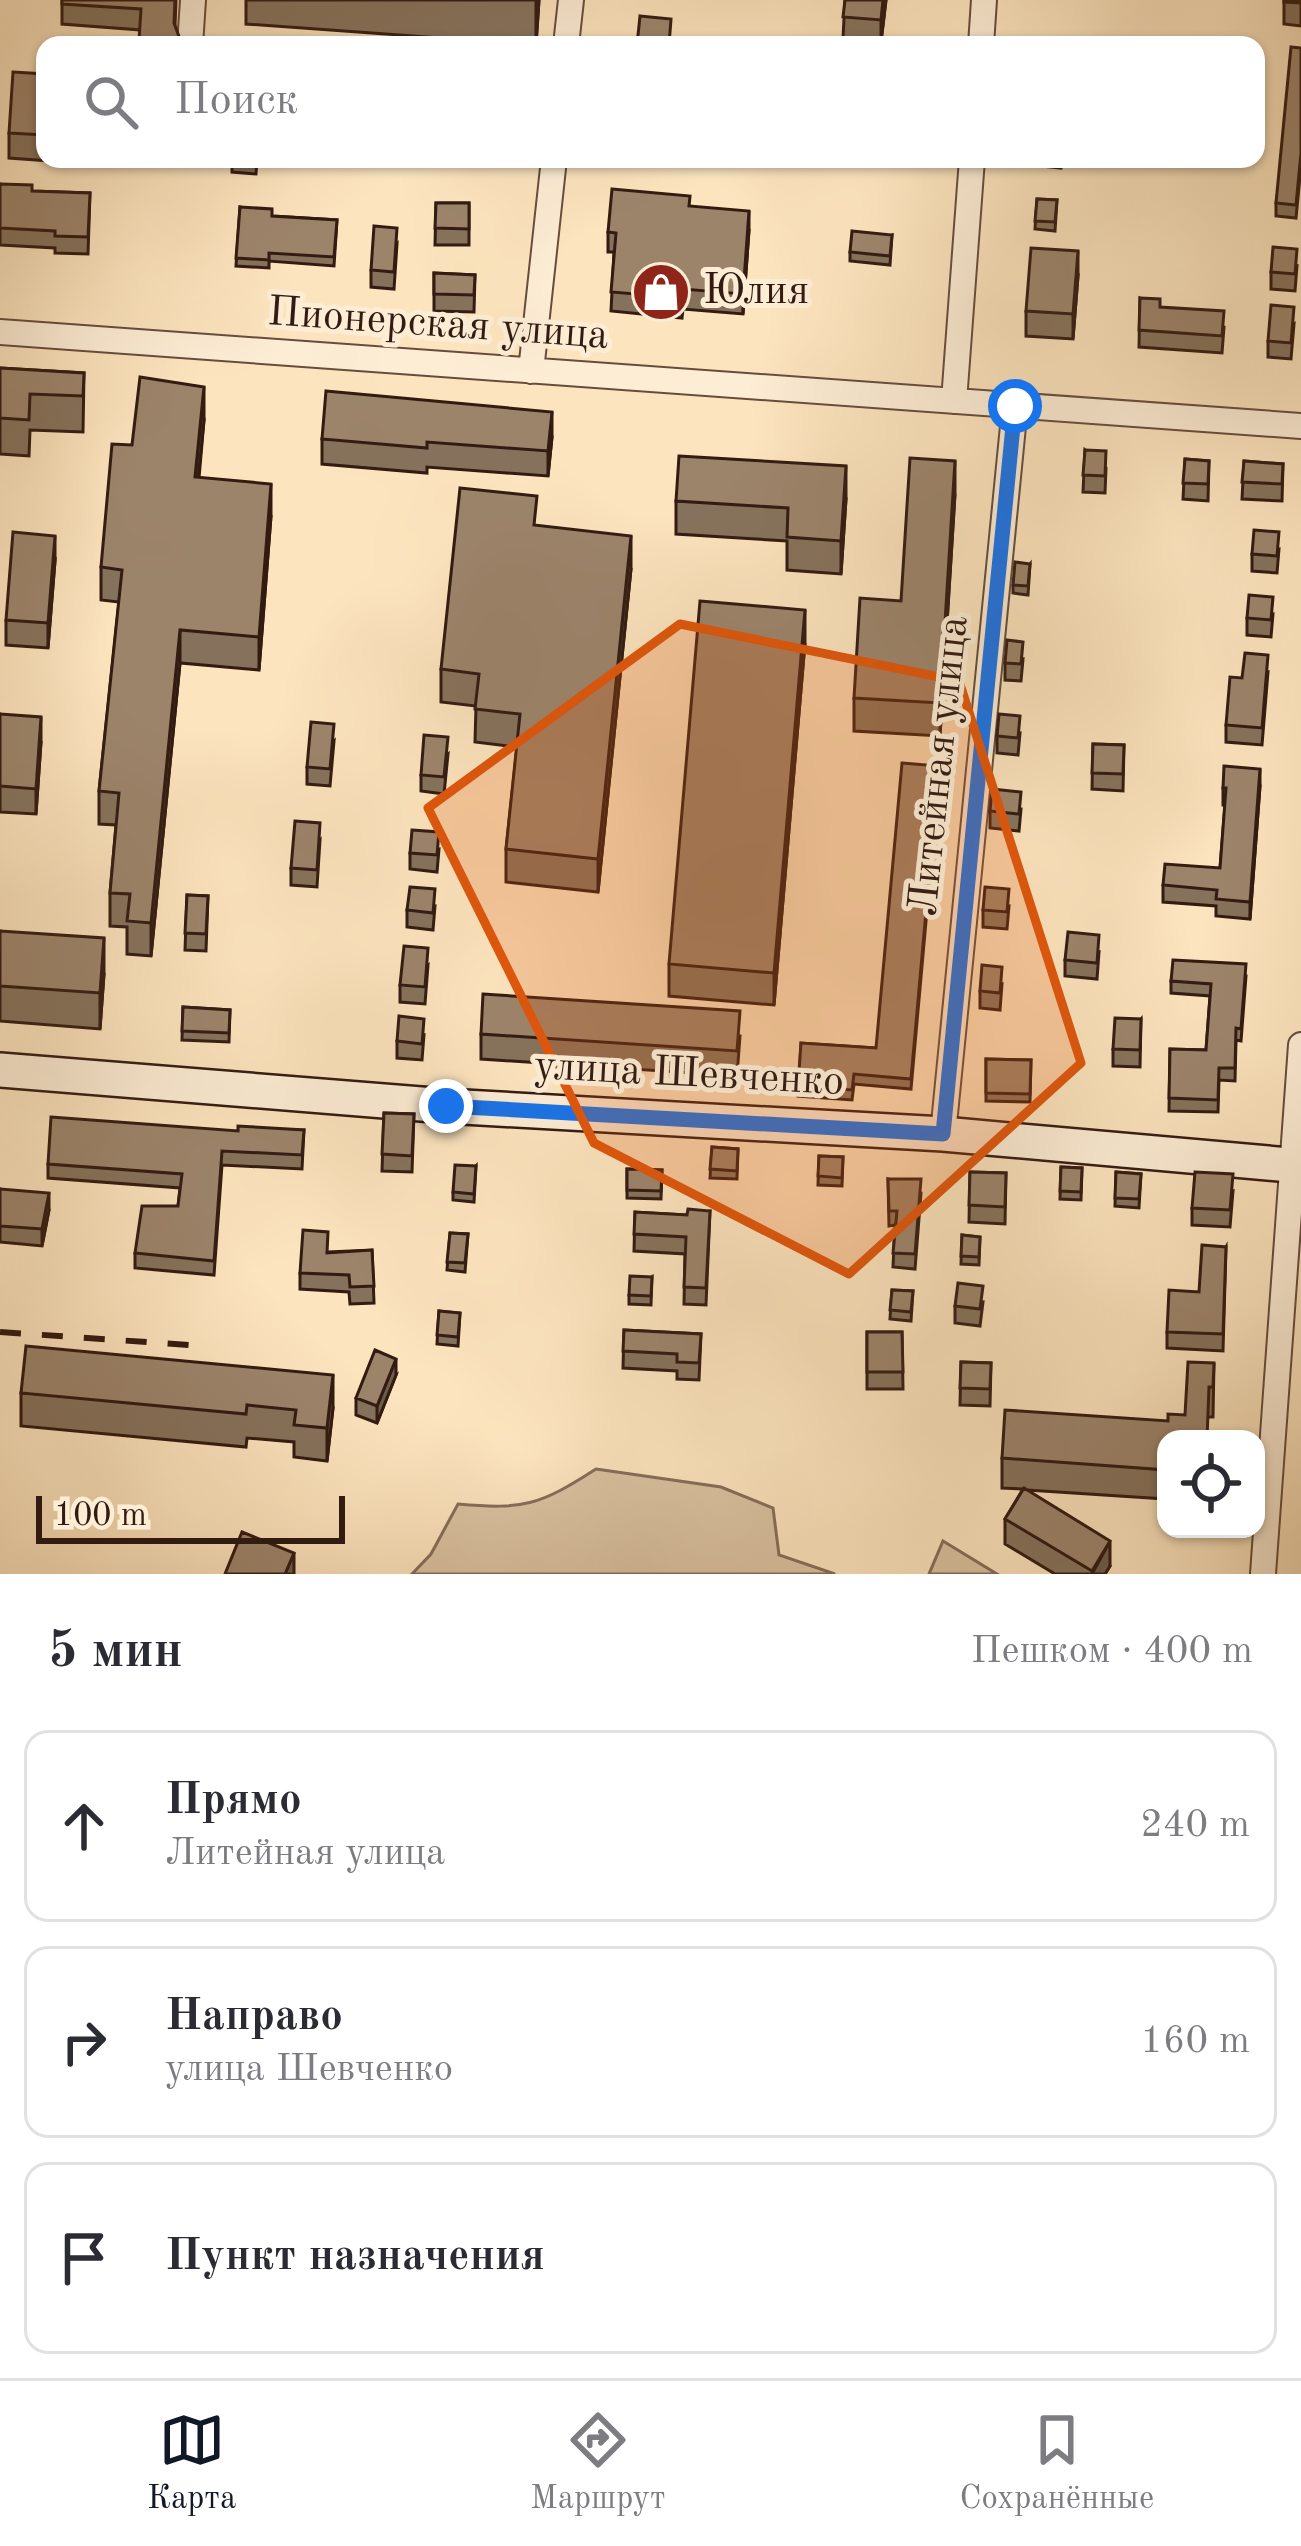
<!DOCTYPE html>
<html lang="ru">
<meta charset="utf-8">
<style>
body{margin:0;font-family:"Old Standard TT",serif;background:#f2f2f3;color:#2b2b33}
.controls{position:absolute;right:36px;bottom:36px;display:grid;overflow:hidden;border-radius:24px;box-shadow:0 3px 9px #0004}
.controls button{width:108px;height:108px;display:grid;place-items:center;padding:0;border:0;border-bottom:3px solid #e1e1e2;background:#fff;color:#2b2b33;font:60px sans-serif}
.scale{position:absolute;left:36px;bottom:30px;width:309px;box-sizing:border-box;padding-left:12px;border:6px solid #331b12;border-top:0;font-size:33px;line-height:42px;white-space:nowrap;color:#331b12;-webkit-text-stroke:9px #fdedd5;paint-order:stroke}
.stop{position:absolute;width:36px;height:36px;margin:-27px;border:9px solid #1a73e8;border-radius:50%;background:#fff}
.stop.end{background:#1a73e8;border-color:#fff;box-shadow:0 3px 12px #0008}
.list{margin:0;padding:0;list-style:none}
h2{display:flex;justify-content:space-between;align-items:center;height:156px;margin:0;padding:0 48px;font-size:51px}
h2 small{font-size:39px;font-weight:400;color:#7c7c81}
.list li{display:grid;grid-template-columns:78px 1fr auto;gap:36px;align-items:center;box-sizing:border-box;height:192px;margin:0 24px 24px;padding:0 24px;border:3px solid #e1e1e2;border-radius:24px}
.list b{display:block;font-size:45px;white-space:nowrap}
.list p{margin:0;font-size:39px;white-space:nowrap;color:#7c7c81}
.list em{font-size:39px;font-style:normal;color:#7c7c81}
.icon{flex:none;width:66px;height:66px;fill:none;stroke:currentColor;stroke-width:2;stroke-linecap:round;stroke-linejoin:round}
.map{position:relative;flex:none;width:1301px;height:1574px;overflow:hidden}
.search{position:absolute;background:#fff;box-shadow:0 3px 9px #0004;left:36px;right:36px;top:36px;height:132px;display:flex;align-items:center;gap:30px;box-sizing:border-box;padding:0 42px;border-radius:24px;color:#7c7c81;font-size:45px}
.sheet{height:804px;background:#fff}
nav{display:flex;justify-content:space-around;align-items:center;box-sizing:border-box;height:168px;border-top:3px solid #e1e1e2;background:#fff;font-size:33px;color:#7c7c81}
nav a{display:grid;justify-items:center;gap:6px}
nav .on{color:#111827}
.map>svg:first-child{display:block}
</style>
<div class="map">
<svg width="1301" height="1574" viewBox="0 0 1301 1574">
<rect width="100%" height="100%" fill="#fce4be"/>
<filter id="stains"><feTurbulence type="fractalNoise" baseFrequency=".00167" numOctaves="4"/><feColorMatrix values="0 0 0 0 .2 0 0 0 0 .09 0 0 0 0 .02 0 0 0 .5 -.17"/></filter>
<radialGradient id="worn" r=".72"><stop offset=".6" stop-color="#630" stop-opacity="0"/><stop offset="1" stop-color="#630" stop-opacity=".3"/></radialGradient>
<path fill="#dac2a1" stroke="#866e5a" stroke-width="3" d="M 596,1469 L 721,1487 L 773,1508 L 779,1555 L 835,1574 L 412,1574 L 431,1554 L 458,1504 C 524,1510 540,1505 596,1469 Z
M 943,1541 L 997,1574 L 929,1574 Z"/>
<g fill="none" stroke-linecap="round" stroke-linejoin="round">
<g stroke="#654d3d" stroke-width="28">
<path id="street" d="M 190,45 L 193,0
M 566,45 L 571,0
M 981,45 L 984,0
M 0,332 L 1301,426
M 531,371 L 554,159
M 954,401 L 972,159
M 943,1134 L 1015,406
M 1263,1574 L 1301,1045"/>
</g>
<g stroke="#331b12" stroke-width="38">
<path id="secondary" d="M 0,1070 L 446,1106 L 943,1134 L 1301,1166"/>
</g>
<use href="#street" stroke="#fdedd5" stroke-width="24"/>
<use href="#secondary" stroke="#fdedd5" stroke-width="33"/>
<path stroke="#331b12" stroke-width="6" stroke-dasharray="21 21" stroke-linecap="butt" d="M 0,1332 L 204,1346"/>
</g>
<path fill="#86725c" stroke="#331b12" stroke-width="3" d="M 62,0 L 176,0 L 175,26 L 181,45 L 139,45 L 140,30 L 62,24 Z
M 246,0 L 539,0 L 536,45 L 246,24 Z
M 845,0 L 886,0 L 881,42 L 843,38 Z
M 1284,0 L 1301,0 L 1301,26 L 1284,24 Z
M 1301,48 L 1301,166 L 1296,218 L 1276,216 L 1276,203 Z
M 45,74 L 45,159 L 91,159 L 91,164 L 9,158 L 9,133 Z
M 232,159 L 257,159 L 256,174 L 232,172 Z
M 1040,159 L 1062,159 L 1061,168 L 1040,166 Z
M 0,184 L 32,191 L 90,193 L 88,254 L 55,253 L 55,248 L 0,245 Z
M 1037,199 L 1057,200 L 1055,231 L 1035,229 Z
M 436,203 L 469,203 L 469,245 L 435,245 Z
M 690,206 L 749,230 L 743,314 L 683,309 L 682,318 L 611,311 L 614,252 L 608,252 L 608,232 Z
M 240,207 L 272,216 L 337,220 L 334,266 L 269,261 L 269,268 L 236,266 Z
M 892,235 L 890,265 L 850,261 L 850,252 Z
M 397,244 L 394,289 L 371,287 L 371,270 Z
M 1297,266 L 1295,291 L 1271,289 L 1271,272 Z
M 434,273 L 475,275 L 474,312 L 434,311 Z
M 1078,276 L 1073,339 L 1026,336 L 1026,311 Z
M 1140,298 L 1160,307 L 1224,327 L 1222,353 L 1139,347 Z
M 1294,324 L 1291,359 L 1268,357 L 1268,341 Z
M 0,368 L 84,373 L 83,432 L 30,430 L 29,456 L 0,454 Z
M 204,420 L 199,478 L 271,516 L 259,670 L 180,663 L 151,956 L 127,954 L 127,927 L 110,926 L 110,893 L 116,825 L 99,824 L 99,791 L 119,602 L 101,600 L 101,567 L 132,445 Z
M 552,437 L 548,476 L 427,467 L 427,473 L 322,464 L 322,439 Z
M 1085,450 L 1106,468 L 1105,493 L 1083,492 Z
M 1185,459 L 1209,461 L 1208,501 L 1183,499 Z
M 1244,461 L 1283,464 L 1282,501 L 1242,499 Z
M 955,494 L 940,736 L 854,731 L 854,698 Z
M 846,499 L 841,574 L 787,570 L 787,541 L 676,534 L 676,501 Z
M 537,526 L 631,569 L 598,892 L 506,882 L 506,849 L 517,747 L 475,742 L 476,706 L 441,702 L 441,669 Z
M 1279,549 L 1277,573 L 1252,571 L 1252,554 Z
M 55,561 L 48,648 L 6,645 L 6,620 Z
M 1030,564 L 1028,595 L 1013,593 L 1013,585 Z
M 1273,614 L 1271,637 L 1247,635 L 1247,618 Z
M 805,643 L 774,1005 L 669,996 L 669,964 Z
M 1023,659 L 1021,681 L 1005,680 L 1005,663 Z
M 1268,672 L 1262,745 L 1226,742 L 1226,725 L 1242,678 Z
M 0,714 L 41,742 L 36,814 L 0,812 Z
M 1020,733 L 1018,755 L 997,753 L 997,736 Z
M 334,741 L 330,786 L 307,784 L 307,767 Z
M 1093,744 L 1124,745 L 1123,791 L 1092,789 Z
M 448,754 L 444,794 L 421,791 L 421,775 Z
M 939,776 L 911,1089 L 854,1084 L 852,1100 L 798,1096 L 801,1043 L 876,1048 Z
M 1260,786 L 1250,919 L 1216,916 L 1216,906 L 1163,902 L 1163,885 L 1220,868 L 1225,805 L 1223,805 L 1223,788 Z
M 1021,809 L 1019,831 L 990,828 L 990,811 Z
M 320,840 L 317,887 L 291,885 L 291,868 Z
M 439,849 L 437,872 L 410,869 L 410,853 Z
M 187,895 L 208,896 L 206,951 L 185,950 Z
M 435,906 L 433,930 L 407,927 L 407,910 Z
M 1009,906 L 1007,929 L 983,927 L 983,910 Z
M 0,931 L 104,974 L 100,1029 L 0,1021 Z
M 1099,952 L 1097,979 L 1065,976 L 1065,960 Z
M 428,965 L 425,1004 L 400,1002 L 400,985 Z
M 1246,976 L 1241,1041 L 1236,1040 L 1235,1081 L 1219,1080 L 1218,1112 L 1169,1111 L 1170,1049 L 1206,1050 L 1210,996 L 1171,993 L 1171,981 Z
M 1002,984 L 1000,1010 L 980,1008 L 980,991 Z
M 183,1007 L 230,1010 L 229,1042 L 182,1040 Z
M 1141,1019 L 1140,1067 L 1113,1066 L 1113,1049 Z
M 481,1034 L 740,1036 L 737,1076 L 481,1059 Z
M 424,1035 L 422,1060 L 397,1058 L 397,1041 Z
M 986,1059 L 1031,1060 L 1030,1102 L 986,1101 Z
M 384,1113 L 414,1114 L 412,1172 L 382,1171 Z
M 304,1130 L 302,1169 L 222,1165 L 214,1275 L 135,1268 L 135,1253 L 178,1206 L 180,1188 L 48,1178 L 48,1164 L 238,1131 Z
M 712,1147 L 738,1149 L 737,1179 L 710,1178 Z
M 819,1156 L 843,1157 L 842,1186 L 818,1185 Z
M 476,1166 L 474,1202 L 453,1200 L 453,1192 Z
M 1061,1167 L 1082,1168 L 1081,1200 L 1060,1199 Z
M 627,1169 L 662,1170 L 661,1199 L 627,1198 Z
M 970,1172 L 1006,1173 L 1005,1224 L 969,1222 Z
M 1116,1172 L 1141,1174 L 1139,1208 L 1115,1206 Z
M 888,1179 L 921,1193 L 915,1269 L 893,1267 L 895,1225 L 889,1226 Z
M 0,1189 L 49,1210 L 42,1246 L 0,1242 Z
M 1233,1191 L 1230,1227 L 1192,1225 L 1192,1208 Z
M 710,1211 L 706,1305 L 684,1304 L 685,1254 L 634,1251 L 635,1212 L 687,1215 Z
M 450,1233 L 468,1234 L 465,1272 L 447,1270 Z
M 962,1235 L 980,1237 L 979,1265 L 961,1264 Z
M 1226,1247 L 1223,1351 L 1167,1348 L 1167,1332 L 1199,1292 Z
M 372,1250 L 374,1303 L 350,1304 L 349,1292 L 300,1289 L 300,1273 L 328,1252 Z
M 652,1277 L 651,1305 L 629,1304 L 629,1295 Z
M 892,1290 L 913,1291 L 911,1321 L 890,1319 Z
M 983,1302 L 980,1326 L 955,1323 L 955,1306 Z
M 439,1311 L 460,1313 L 458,1346 L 437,1344 Z
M 624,1330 L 701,1334 L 699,1380 L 677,1379 L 677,1371 L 623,1368 Z
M 867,1332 L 902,1332 L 903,1389 L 867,1389 Z
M 961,1362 L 991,1363 L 990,1406 L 960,1405 Z
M 1214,1363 L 1213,1417 L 1209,1417 L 1166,1439 L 1166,1519 L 1165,1499 L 1027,1490 L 1110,1566 L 1105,1574 L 1055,1574 L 1005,1544 L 1005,1519 L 1023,1489 L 1002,1488 L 1002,1458 L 1168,1421 L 1185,1415 Z
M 396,1375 L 377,1423 L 356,1415 L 356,1398 Z
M 21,1393 L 333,1408 L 327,1461 L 294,1457 L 294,1442 L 247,1438 L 246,1447 L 21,1426 Z"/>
<path fill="#6d5c4b" stroke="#331b12" stroke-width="3" d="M 536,0 L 539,0 L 536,45 Z
M 883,0 L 886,0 L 881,42 L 881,20 Z
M 749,211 L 749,230 L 743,314 L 743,294 Z
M 1078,251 L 1078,276 L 1073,339 L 1073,314 Z
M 204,387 L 204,420 L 195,510 L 195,477 Z
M 552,412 L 552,437 L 548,476 L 548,451 Z
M 955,461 L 955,494 L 940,736 L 940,703 Z
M 846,466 L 846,499 L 841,574 L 841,541 Z
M 271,484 L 271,516 L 259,670 L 259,637 Z
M 55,536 L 55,561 L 48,648 L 48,623 Z
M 631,536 L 631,569 L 598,892 L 598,859 Z
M 805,610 L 805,643 L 774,1005 L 774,973 Z
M 180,630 L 180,663 L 151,956 L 151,923 Z
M 41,717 L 41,742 L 36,814 L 36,789 Z
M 1260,769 L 1260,786 L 1250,919 L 1250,902 Z
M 104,938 L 104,974 L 100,1029 L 100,993 Z
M 49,1193 L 49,1210 L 42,1246 L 42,1229 Z
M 396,1359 L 396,1375 L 377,1423 L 377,1406 Z
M 333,1375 L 333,1408 L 327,1461 L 327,1428 Z
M 1110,1541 L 1110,1566 L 1105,1574 L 1092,1574 Z
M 294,1553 L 294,1574 L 285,1574 Z"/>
<path fill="#9c846b" stroke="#331b12" stroke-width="3" d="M 62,0 L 175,0 L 174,23 L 181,42 L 139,40 L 141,9 L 62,4 Z
M 845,0 L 883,0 L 881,20 L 843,17 Z
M 1284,0 L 1301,0 L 1301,3 L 1284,2 Z
M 640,16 L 671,19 L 669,45 L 637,45 Z
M 1291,47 L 1301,48 L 1301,153 L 1296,205 L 1276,203 Z
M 13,72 L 45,74 L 45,135 L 9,133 Z
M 0,184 L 32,185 L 32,191 L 90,193 L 88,237 L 55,236 L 55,231 L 0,228 Z
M 612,189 L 690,196 L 689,206 L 749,211 L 743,294 L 683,289 L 682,298 L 611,292 L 616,233 L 608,232 Z
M 1037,199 L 1057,200 L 1055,222 L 1035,221 Z
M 436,203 L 469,203 L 469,229 L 435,228 Z
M 240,207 L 272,209 L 272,216 L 337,220 L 334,257 L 269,253 L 269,260 L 236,258 Z
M 374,226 L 397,228 L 394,272 L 371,270 Z
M 852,231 L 892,235 L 890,256 L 850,252 Z
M 1273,247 L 1297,249 L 1295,274 L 1271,272 Z
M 1031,248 L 1078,251 L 1073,314 L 1026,311 Z
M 434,273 L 475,275 L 474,295 L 434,294 Z
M 1140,298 L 1160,299 L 1160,307 L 1224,311 L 1222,336 L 1139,330 Z
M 1271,305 L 1294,307 L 1291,343 L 1268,341 Z
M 0,368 L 84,373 L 83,396 L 30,394 L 29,420 L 0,418 Z
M 140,377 L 204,387 L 195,477 L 271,484 L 259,637 L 180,630 L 151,923 L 127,921 L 130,894 L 110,893 L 119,793 L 99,791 L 122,570 L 101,567 L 112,444 L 132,445 Z
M 326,391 L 552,412 L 548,451 L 427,442 L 427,448 L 322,439 Z
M 1085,450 L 1106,451 L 1105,476 L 1083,475 Z
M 679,456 L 846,466 L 841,541 L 787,537 L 788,508 L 676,501 Z
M 910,458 L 955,461 L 940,703 L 854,698 L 860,598 L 901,601 Z
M 1185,459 L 1209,461 L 1208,484 L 1183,483 Z
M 1244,461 L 1283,464 L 1282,484 L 1242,482 Z
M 460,488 L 537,496 L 534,525 L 631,536 L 598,859 L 506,849 L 520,714 L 475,709 L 479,674 L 441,669 Z
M 1254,530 L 1279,532 L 1277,556 L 1252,554 Z
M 13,532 L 55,536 L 48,623 L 6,620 Z
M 1015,562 L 1030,564 L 1028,586 L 1013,585 Z
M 1249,595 L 1273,597 L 1271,620 L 1247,618 Z
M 700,601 L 805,610 L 774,973 L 669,964 Z
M 1007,640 L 1023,642 L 1021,664 L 1005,663 Z
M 1245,653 L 1268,655 L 1262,728 L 1226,725 L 1230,677 L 1242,678 Z
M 0,714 L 41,717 L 36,789 L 0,786 Z
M 999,714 L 1020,716 L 1018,738 L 997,736 Z
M 311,722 L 334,724 L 330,769 L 307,767 Z
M 424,735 L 448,737 L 444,777 L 421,775 Z
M 1093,744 L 1124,745 L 1123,774 L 1092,773 Z
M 902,763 L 939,766 L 911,1079 L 854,1074 L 852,1090 L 798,1086 L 801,1043 L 876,1048 Z
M 1224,766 L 1260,769 L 1250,902 L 1216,899 L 1217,890 L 1163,885 L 1165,864 L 1220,868 L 1226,788 L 1223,788 Z
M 992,789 L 1021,792 L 1019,814 L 990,811 Z
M 295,821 L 320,823 L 317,870 L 291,868 Z
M 412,830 L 439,832 L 437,855 L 410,853 Z
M 410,887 L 435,889 L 433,913 L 407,910 Z
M 985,887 L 1009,889 L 1007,912 L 983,910 Z
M 187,895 L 208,896 L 206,934 L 185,933 Z
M 0,931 L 104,938 L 100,993 L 0,986 Z
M 1068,932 L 1099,935 L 1097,963 L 1065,960 Z
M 404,946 L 428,948 L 425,987 L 400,985 Z
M 1173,960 L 1246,964 L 1241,1029 L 1236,1028 L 1235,1068 L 1219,1068 L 1218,1100 L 1169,1098 L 1170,1049 L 1206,1050 L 1211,984 L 1171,981 Z
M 982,965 L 1002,967 L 1000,993 L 980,991 Z
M 483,994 L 740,1011 L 737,1051 L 481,1034 Z
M 183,1007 L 230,1010 L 229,1033 L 182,1031 Z
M 399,1016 L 424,1019 L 422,1044 L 397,1041 Z
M 1115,1018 L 1141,1019 L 1140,1050 L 1113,1049 Z
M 986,1059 L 1031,1060 L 1030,1094 L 986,1093 Z
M 384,1113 L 414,1114 L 412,1156 L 382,1154 Z
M 51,1117 L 238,1131 L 238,1126 L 304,1130 L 302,1155 L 222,1151 L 214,1261 L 135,1253 L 142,1206 L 178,1206 L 182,1174 L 48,1164 Z
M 712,1147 L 738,1149 L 737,1171 L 710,1169 Z
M 819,1156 L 843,1157 L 842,1178 L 818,1176 Z
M 455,1165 L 476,1166 L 474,1194 L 453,1192 Z
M 1061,1167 L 1082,1168 L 1081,1192 L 1060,1191 Z
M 627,1169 L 662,1170 L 661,1191 L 627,1190 Z
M 970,1172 L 1006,1173 L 1005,1207 L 969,1205 Z
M 1116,1172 L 1141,1174 L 1139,1199 L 1115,1198 Z
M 1195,1172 L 1233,1174 L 1230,1210 L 1192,1208 Z
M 888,1179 L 921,1179 L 915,1254 L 893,1253 L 897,1211 L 889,1211 Z
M 0,1189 L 49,1193 L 42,1229 L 0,1226 Z
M 688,1209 L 710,1211 L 706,1288 L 684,1287 L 686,1237 L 634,1234 L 635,1212 L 687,1215 Z
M 303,1230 L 328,1232 L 327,1253 L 372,1250 L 374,1286 L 350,1287 L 349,1275 L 300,1273 Z
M 450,1233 L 468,1234 L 465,1263 L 447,1262 Z
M 962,1235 L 980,1237 L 979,1257 L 961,1256 Z
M 1202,1245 L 1226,1247 L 1223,1334 L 1167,1332 L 1169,1290 L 1199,1292 Z
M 630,1276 L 652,1277 L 651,1296 L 629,1295 Z
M 958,1283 L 983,1286 L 980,1309 L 955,1306 Z
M 892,1290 L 913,1291 L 911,1312 L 890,1310 Z
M 439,1311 L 460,1313 L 458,1337 L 437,1335 Z
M 624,1330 L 701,1334 L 699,1363 L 677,1362 L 677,1354 L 623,1351 Z
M 867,1332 L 902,1332 L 903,1372 L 867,1372 Z
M 26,1346 L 333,1375 L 327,1428 L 294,1425 L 296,1410 L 247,1405 L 246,1414 L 21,1393 Z
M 375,1350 L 396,1359 L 377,1406 L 356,1398 Z
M 961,1362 L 991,1363 L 990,1389 L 960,1388 Z
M 1188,1362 L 1214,1363 L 1213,1387 L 1209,1387 L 1207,1439 L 1166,1439 L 1166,1489 L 1166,1470 L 1002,1458 L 1005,1410 L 1168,1421 L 1168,1414 L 1185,1415 Z
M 1024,1488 L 1110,1541 L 1092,1571 L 1005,1519 Z
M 242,1532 L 294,1553 L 285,1574 L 225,1574 Z"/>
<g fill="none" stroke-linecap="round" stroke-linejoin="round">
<path stroke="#1a73e8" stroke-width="15" d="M 446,1106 L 943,1134 L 1015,406"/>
</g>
<path fill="#df560c" fill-opacity="0.2" stroke="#df560c" stroke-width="9" stroke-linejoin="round" d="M 680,624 L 959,681 L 1081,1063 L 849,1274 L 594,1143 L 428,808 Z"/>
<defs>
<g id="shop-disc" transform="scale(3)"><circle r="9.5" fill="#8f2418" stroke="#fdedd5"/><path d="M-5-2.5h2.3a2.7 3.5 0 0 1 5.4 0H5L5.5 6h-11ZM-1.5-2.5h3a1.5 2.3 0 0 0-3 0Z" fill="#fff"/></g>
</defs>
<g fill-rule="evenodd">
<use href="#shop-disc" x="661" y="292"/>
</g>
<g text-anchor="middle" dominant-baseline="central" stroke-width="10" stroke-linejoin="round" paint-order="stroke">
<g font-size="42" fill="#331b12" stroke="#fdedd5" text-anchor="start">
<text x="703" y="292">Юлия</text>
</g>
<g font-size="42" fill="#331b12" stroke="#fdedd5">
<text transform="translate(438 325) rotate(4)">Пионерская улица</text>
<text transform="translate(940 766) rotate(-84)">Литейная улица</text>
<text transform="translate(689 1075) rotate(3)">улица Шевченко</text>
</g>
</g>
<rect width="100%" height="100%" filter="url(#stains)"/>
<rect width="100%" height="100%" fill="url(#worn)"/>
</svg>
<div class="controls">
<button><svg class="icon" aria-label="locate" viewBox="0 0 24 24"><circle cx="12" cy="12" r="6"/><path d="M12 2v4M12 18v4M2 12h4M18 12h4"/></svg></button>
</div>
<div class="scale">100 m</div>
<div class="stop" style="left:1015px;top:406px"></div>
<div class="stop end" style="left:446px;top:1106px"></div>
<div class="search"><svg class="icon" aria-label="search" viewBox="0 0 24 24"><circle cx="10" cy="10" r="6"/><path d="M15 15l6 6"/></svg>Поиск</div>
</div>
<section class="sheet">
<h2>5 мин<small>Пешком · 400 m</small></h2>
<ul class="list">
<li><svg class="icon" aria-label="ahead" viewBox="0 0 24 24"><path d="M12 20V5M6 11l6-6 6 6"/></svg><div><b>Прямо</b><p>Литейная улица</p></div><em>240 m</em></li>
<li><svg class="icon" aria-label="right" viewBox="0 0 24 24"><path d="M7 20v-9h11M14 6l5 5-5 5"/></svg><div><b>Направо</b><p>улица Шевченко</p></div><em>160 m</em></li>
<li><svg class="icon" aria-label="arrive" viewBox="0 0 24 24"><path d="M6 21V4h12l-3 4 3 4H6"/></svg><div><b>Пункт назначения</b></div></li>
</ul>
</section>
<nav>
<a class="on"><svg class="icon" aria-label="map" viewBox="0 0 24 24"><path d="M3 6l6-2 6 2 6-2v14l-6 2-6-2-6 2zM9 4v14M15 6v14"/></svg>Карта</a>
<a><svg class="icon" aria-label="directions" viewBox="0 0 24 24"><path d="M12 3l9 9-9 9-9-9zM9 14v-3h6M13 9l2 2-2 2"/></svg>Маршрут</a>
<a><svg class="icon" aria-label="saved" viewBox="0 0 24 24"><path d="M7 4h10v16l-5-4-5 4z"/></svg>Сохранённые</a>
</nav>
